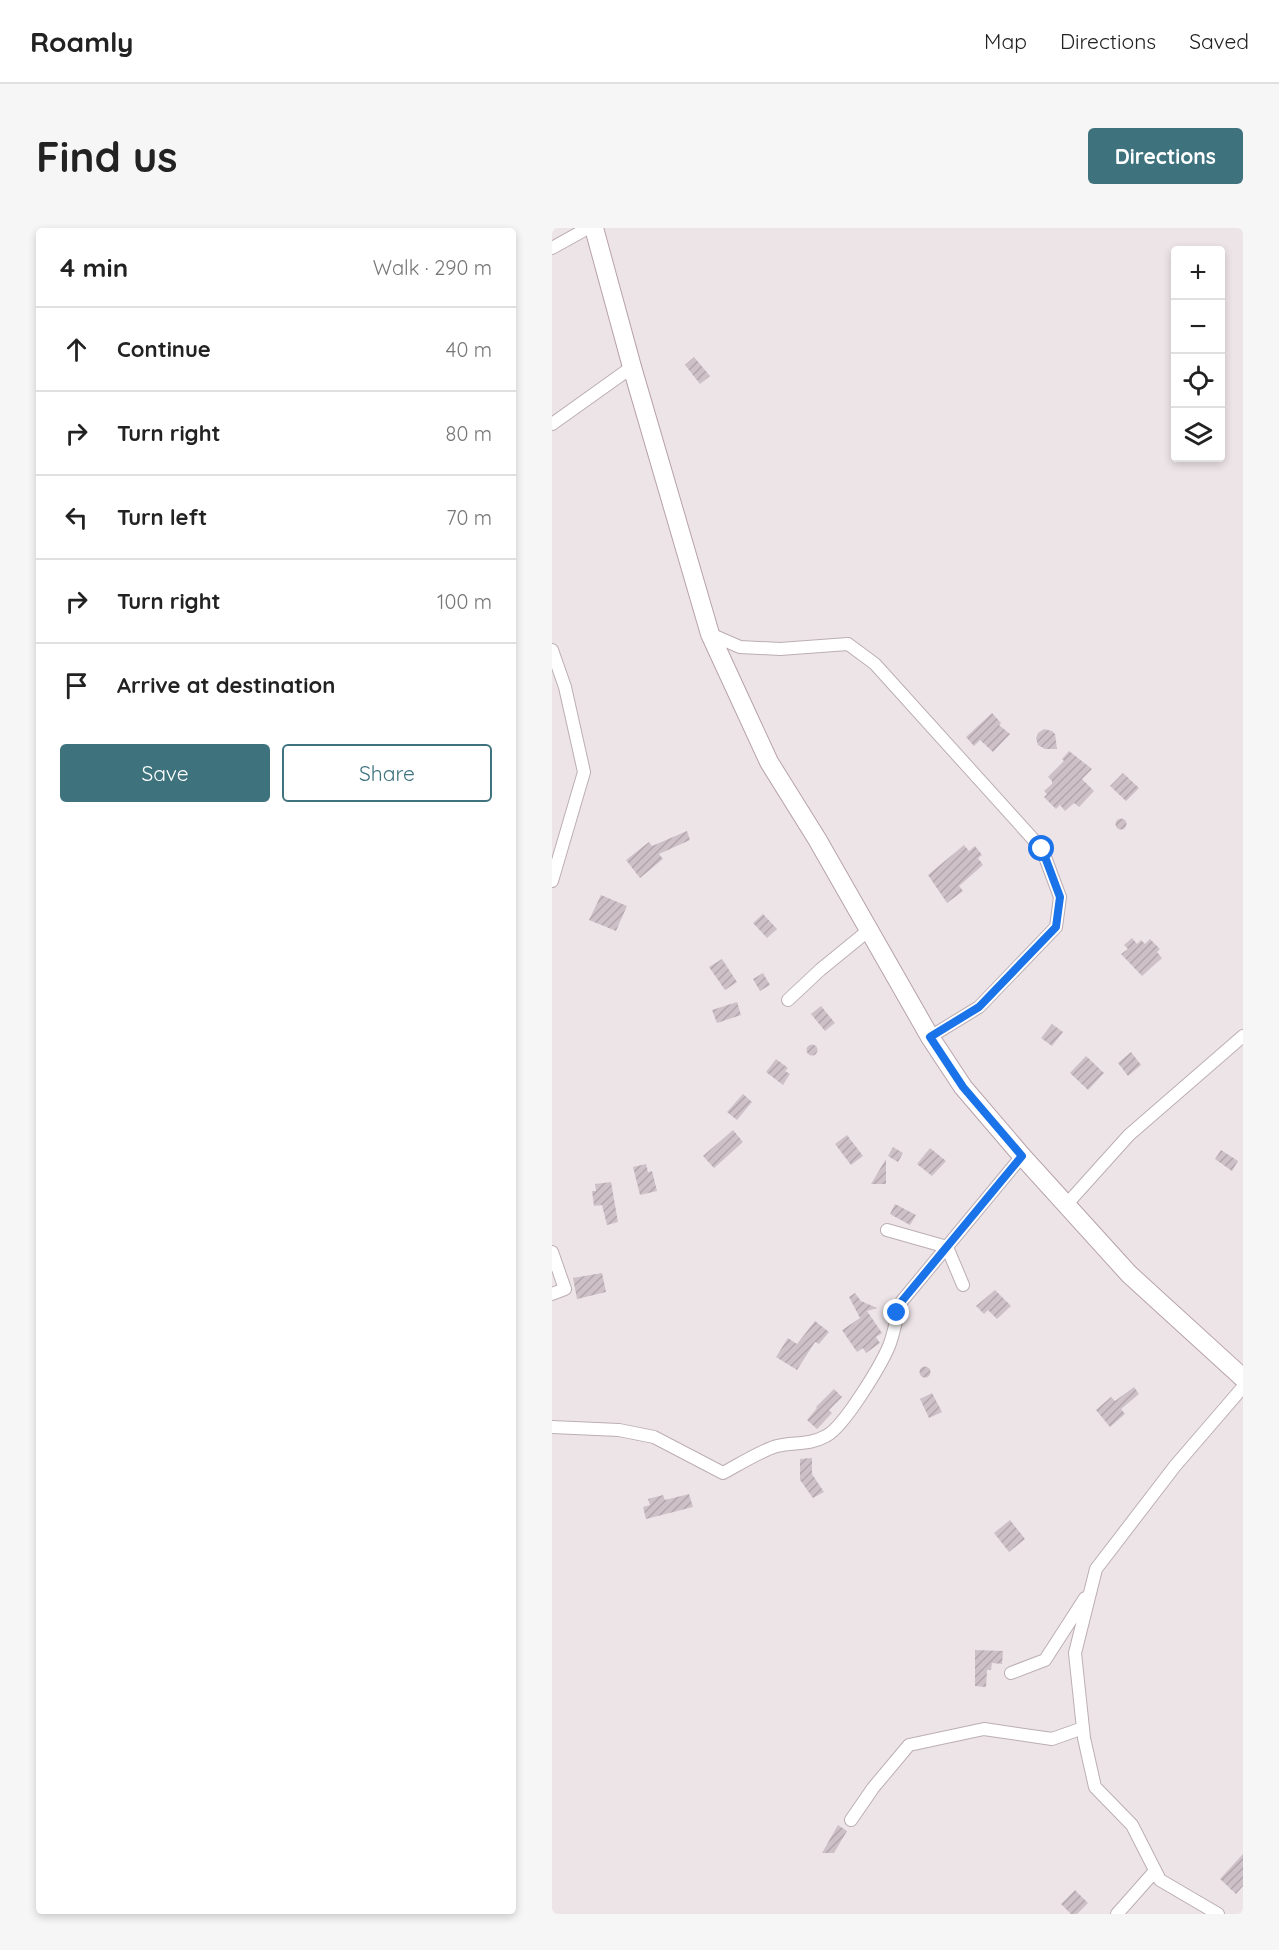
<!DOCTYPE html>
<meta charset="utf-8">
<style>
body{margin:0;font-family:Quicksand,sans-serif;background:#f6f6f6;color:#222}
.controls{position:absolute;right:18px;top:18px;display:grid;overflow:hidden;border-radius:6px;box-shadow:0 3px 9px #0003}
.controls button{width:54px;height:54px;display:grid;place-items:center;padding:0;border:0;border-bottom:2px solid #e0e0e0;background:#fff;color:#222;font:30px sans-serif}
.stop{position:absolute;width:18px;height:18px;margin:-14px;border:4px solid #1a73e8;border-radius:50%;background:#fff}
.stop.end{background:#1a73e8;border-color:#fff;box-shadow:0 2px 6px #0008}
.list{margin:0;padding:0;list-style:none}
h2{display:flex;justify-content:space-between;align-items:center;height:78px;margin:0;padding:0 24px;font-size:26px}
h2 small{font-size:20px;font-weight:400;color:#767676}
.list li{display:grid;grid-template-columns:39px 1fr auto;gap:18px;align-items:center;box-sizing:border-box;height:84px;padding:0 24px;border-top:2px solid #e0e0e0}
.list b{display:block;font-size:22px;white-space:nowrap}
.list em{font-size:20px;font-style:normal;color:#767676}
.actions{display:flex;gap:12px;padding:18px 24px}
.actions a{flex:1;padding:14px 0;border:2px solid #3e737e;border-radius:6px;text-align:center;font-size:21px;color:#3e737e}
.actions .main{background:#3e737e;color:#fff}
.icon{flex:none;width:33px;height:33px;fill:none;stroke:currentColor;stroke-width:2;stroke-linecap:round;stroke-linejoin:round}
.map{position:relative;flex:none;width:691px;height:1686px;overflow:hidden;border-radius:6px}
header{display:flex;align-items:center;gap:36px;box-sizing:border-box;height:84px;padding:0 30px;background:#fff;border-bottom:2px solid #e0e0e0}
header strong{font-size:28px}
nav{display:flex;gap:33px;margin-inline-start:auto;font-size:21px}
.intro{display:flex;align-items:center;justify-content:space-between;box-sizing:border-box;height:144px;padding:0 36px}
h1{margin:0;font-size:42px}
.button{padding:15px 27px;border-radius:6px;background:#3e737e;color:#fff;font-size:21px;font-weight:700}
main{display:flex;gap:36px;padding:0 36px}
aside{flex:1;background:#fff;border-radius:6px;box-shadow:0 3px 9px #0003}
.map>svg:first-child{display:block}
</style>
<header>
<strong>Roamly</strong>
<nav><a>Map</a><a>Directions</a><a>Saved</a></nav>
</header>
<div class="intro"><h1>Find us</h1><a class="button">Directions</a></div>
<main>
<aside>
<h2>4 min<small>Walk · 290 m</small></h2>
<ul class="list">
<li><svg class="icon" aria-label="ahead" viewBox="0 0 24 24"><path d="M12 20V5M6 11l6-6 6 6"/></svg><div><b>Continue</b></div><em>40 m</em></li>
<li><svg class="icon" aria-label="right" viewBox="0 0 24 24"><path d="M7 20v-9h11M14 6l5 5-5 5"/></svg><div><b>Turn right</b></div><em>80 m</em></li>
<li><svg class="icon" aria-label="left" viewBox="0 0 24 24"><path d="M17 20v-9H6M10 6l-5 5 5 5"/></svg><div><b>Turn left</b></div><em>70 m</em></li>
<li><svg class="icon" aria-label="right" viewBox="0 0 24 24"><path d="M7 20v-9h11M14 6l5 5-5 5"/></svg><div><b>Turn right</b></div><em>100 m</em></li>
<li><svg class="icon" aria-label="arrive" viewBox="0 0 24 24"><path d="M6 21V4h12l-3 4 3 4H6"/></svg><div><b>Arrive at destination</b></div></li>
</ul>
<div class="actions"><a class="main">Save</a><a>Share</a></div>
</aside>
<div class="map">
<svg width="691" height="1686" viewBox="0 0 691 1686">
<defs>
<pattern id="building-hatch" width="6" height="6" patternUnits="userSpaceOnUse" patternTransform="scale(1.5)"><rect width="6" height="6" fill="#cec0c7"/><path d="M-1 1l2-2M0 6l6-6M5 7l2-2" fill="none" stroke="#b2a5ab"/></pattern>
</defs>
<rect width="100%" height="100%" fill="#ede4e8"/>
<path fill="url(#building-hatch)" d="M 142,129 L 158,148 L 148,156 L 133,137 Z
M 440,485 L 449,495 L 447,497 L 458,506 L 441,524 L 428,512 L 422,518 L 414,509 Z
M 492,501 L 500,503 L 503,506 L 505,521 L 493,521 L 486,517 L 484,510 L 486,505 Z
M 517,523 L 540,541 L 530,551 L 542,563 L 527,579 L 522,575 L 513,583 L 508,577 L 504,581 L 492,569 L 495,566 L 492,563 L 500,556 L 500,553 L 496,549 L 512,533 L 510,531 Z
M 571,545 L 587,560 L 574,573 L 558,558 Z
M563.5 596a5.5 5.5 0 1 1 11 0a5.5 5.5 0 1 1-11 0Z
M 135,603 L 138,612 L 107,626 L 111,631 L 88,650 L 74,632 L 97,614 L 100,618 Z
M 412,617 L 417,623 L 423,618 L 430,627 L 426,630 L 431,637 L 407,658 L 411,663 L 395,675 L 376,647 Z
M 49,667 L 75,678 L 64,703 L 37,692 Z
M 211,686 L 225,701 L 215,710 L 201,695 Z
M 580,710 L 585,716 L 589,712 L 593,716 L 598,711 L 608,721 L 605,724 L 610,730 L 590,748 L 569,726 L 576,721 L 572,717 Z
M 170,731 L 185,754 L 173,762 L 157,739 Z
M 211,745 L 218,757 L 208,763 L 201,751 Z
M 185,774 L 189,787 L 165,795 L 160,782 Z
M 269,778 L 283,795 L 273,803 L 259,786 Z
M 500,796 L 511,804 L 500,818 L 489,810 Z
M254.5 822a5.5 5.5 0 1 1 11 0a5.5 5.5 0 1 1-11 0Z
M 579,824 L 589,837 L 576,848 L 566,835 Z
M 534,828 L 552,845 L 536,862 L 518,845 Z
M 224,831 L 236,840 L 233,843 L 238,846 L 231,857 L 214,844 Z
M 191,866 L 200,874 L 185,892 L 175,884 Z
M 181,902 L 191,914 L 162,940 L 151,928 Z
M 295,907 L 311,928 L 299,937 L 283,916 Z
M 341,919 L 351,925 L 346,934 L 336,928 Z
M 378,920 L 394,933 L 380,948 L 365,936 Z
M 669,922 L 686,933 L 680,943 L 663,931 Z
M 334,931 L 334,956 L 319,956 Z
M 94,936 L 96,944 L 100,943 L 105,963 L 88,967 L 81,939 Z
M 59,954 L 66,994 L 55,997 L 50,977 L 42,978 L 40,963 L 44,963 L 43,956 Z
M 343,976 L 364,987 L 358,997 L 338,986 Z
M 50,1045 L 54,1064 L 25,1071 L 21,1050 Z
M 443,1062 L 459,1078 L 445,1091 L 436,1082 L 432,1086 L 424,1078 Z
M 303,1065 L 309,1073 L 325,1080 L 315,1083 L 330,1105 L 324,1109 L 328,1115 L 314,1125 L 311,1120 L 305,1124 L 290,1102 L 308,1090 L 297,1069 Z
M 263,1093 L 277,1104 L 267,1116 L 263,1114 L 245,1142 L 224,1129 L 236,1110 L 245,1116 Z
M367.5 1144a5.5 5.5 0 1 1 11 0a5.5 5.5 0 1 1-11 0Z
M 582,1159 L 587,1166 L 569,1181 L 573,1186 L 558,1199 L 544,1182 L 559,1169 L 563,1173 Z
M 282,1161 L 290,1169 L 277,1182 L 280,1185 L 265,1201 L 255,1192 L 265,1180 L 264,1179 Z
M 380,1165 L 390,1184 L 377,1190 L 368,1171 Z
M 260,1230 L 260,1246 L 272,1264 L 261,1270 L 248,1252 L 248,1231 Z
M 137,1266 L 141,1279 L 94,1291 L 91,1279 L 98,1277 L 96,1271 L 111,1267 L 113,1272 Z
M 458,1292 L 473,1311 L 457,1324 L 442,1305 Z
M 423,1422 L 451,1423 L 450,1436 L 440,1435 L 439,1442 L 435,1442 L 434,1459 L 423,1458 Z
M 286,1597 L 295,1603 L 282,1625 L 270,1625 Z
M 691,1626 L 691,1658 L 684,1666 L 668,1651 Z
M 523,1662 L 536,1675 L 525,1686 L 519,1686 L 509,1676 Z"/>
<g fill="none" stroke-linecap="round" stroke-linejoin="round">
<g stroke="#bcaeb3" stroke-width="14">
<path id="street" d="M 0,20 L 36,0
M 0,196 L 80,139
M 158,406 L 188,419 L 228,421 L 296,416 L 323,436 L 490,621 L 508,669 L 504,699 L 427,779 L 378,809
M 0,422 L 13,459 L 32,544 L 0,653
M 236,772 L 268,742 L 317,702
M 514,977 L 577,907 L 691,808
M 335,1002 L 395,1019 L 411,1057
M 0,1024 L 13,1061 L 0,1066
M 0,1199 L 67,1202 L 102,1209 L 171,1245 C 186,1237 210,1222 225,1218 C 242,1214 258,1217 274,1208 C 292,1199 329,1137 337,1118 C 343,1103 344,1088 350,1073 L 470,928
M 459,1445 L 493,1432 L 533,1370
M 299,1592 L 321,1560 L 357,1517 L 432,1501 L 500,1511 L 531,1500
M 565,1686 L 603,1643
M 666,1686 L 608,1652 L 580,1597 L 543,1559 L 532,1510 L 523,1425 L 544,1341 L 623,1238 L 691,1159"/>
</g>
<g stroke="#b8a2ab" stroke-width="20">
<path id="secondary" d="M 42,0 L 80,139 L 158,406 L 217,534 L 265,611 L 378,809 L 411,859 L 470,928 L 577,1046 L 691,1150"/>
</g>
<use href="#street" stroke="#fff" stroke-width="12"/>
<use href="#secondary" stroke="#fff" stroke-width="18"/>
</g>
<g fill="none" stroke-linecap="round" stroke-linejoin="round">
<path stroke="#1a73e8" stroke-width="8" d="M 345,1085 L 350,1073 L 470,928 L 411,859 L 378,809 L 427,779 L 504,699 L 508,669 L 490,621"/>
</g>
</svg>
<div class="controls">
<button>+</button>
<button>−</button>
<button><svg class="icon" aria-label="locate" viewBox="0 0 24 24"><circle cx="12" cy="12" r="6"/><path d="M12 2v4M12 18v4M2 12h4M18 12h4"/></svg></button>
<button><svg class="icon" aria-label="layers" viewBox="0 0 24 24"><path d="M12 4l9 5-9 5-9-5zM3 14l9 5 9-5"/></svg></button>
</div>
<div class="stop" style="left:490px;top:621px"></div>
<div class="stop end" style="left:345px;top:1085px"></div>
</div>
</main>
